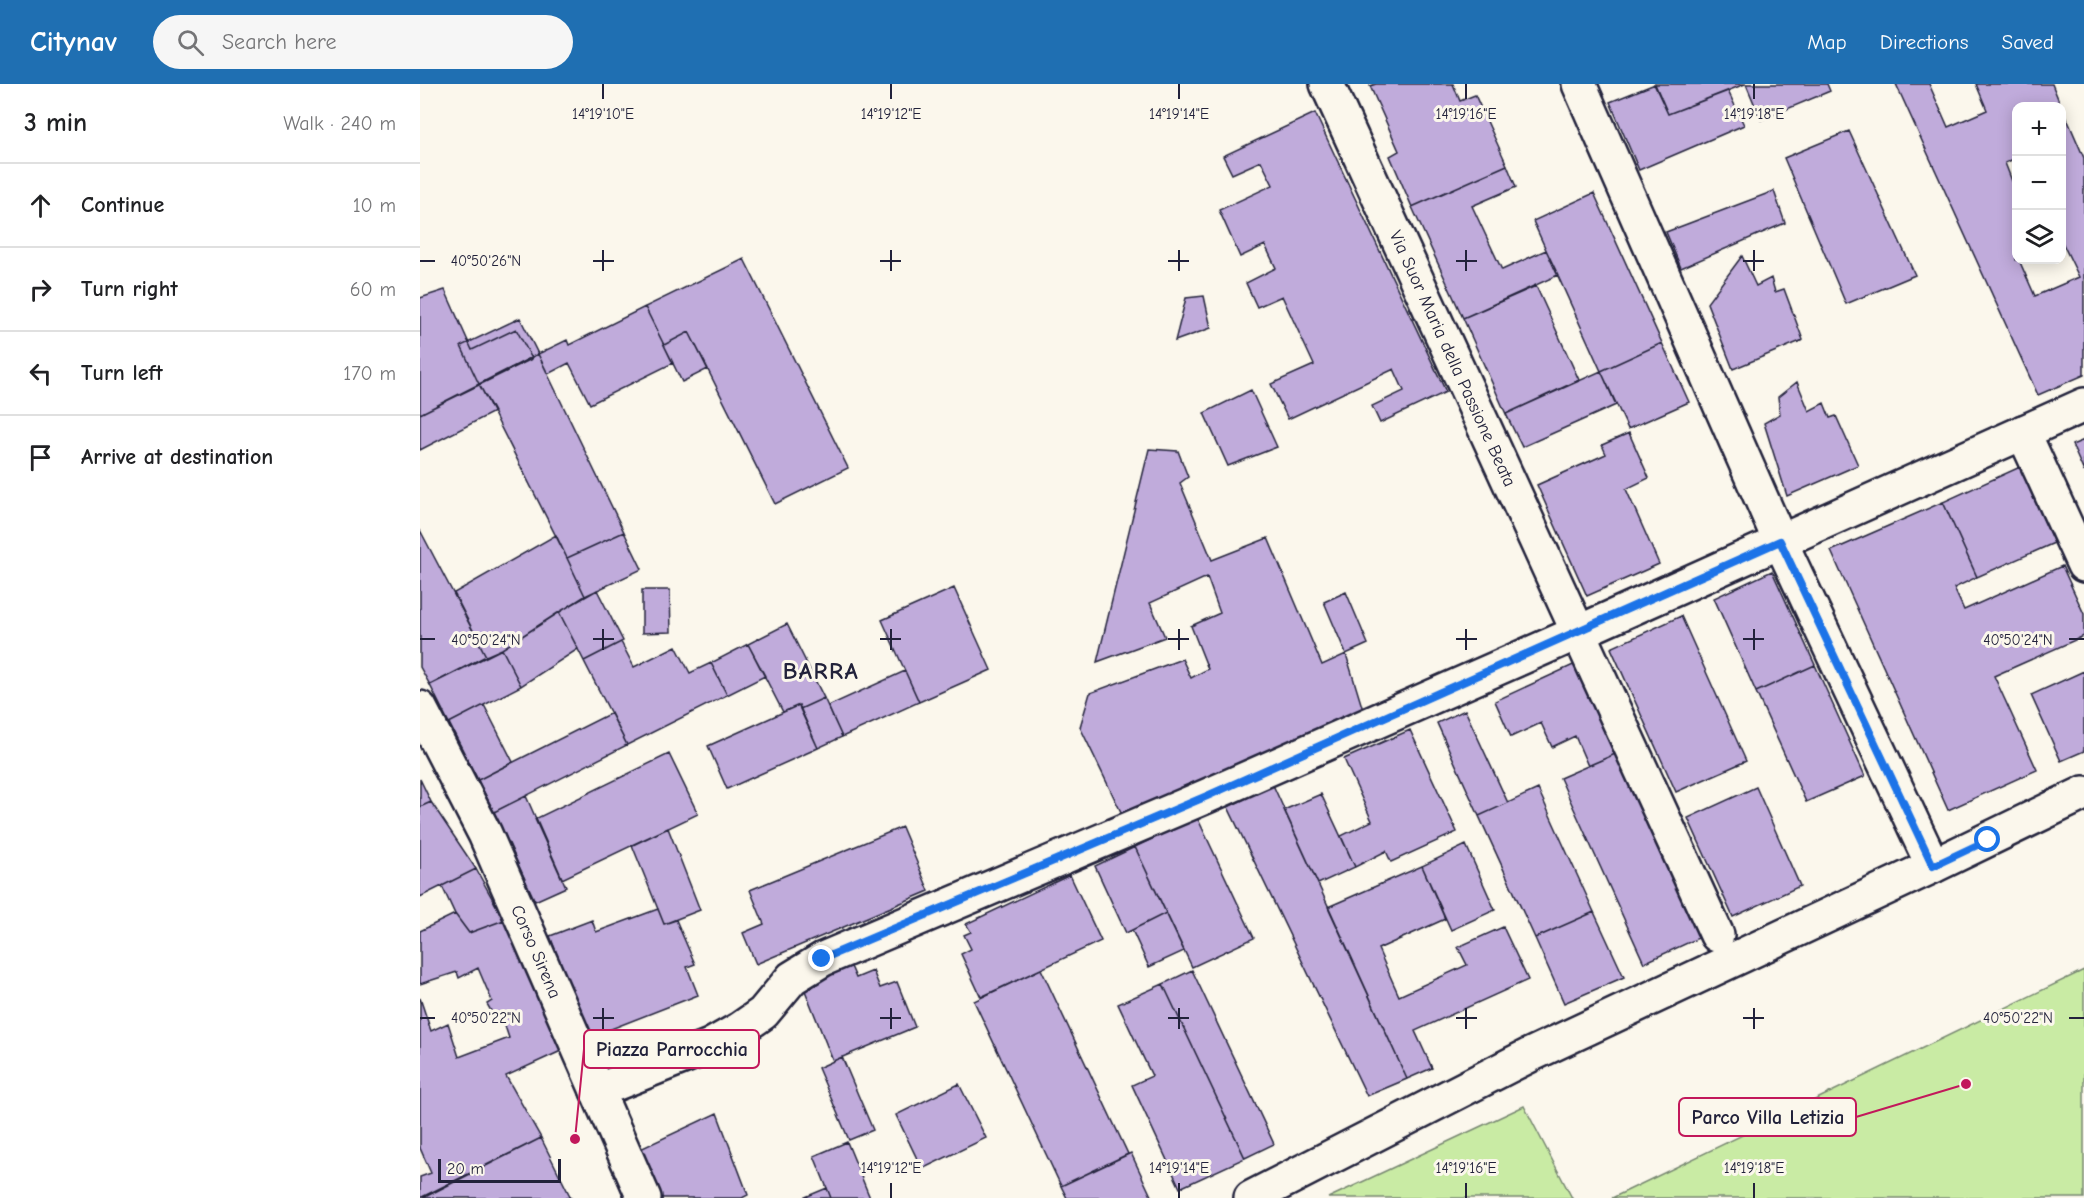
<!DOCTYPE html>
<meta charset="utf-8">
<style>
body{margin:0;font-family:"Comic Neue",sans-serif;background:#f6f6f6;color:#202124}
.controls{position:absolute;right:18px;top:18px;display:grid;overflow:hidden;border-radius:12px;box-shadow:0 3px 15px #0003}
.controls button{width:54px;height:54px;display:grid;place-items:center;padding:0;border:0;border-bottom:2px solid #e0e0e0;background:#fff;color:#202124;font:30px sans-serif}
.scale{position:absolute;left:18px;bottom:15px;width:123px;box-sizing:border-box;padding-left:6px;border:3px solid #22223b;border-top:0;font-size:16px;line-height:21px;white-space:nowrap;color:#22223b;-webkit-text-stroke:4px #fbf7ec;paint-order:stroke}
.stop{position:absolute;width:18px;height:18px;margin:-14px;border:4px solid #1a73e8;border-radius:50%;background:#fff}
.stop.end{background:#1a73e8;border-color:#fff;box-shadow:0 2px 6px #0008}
.list{margin:0;padding:0;list-style:none}
h2{display:flex;justify-content:space-between;align-items:center;height:78px;margin:0;padding:0 24px;font-size:26px}
h2 small{font-size:20px;font-weight:400;color:#757577}
.list li{display:grid;grid-template-columns:39px 1fr auto;gap:18px;align-items:center;box-sizing:border-box;height:84px;padding:0 24px;border-top:2px solid #e0e0e0}
.list b{display:block;font-size:22px;white-space:nowrap}
.list em{font-size:20px;font-style:normal;color:#757577}
.icon{flex:none;width:33px;height:33px;fill:none;stroke:currentColor;stroke-width:2;stroke-linecap:round;stroke-linejoin:round}
.map{position:relative;flex:none;width:1664px;height:1114px;overflow:hidden}
header{display:flex;align-items:center;gap:36px;box-sizing:border-box;height:84px;padding:0 30px;background:#1f6fb2;color:#fff}
header strong{font-size:28px}
nav{display:flex;gap:33px;margin-inline-start:auto;font-size:21px}
.search{width:420px;height:54px;background:#f6f6f6;display:flex;align-items:center;gap:15px;box-sizing:border-box;padding:0 21px;border-radius:33px;color:#757577;font-size:22px}
main{display:flex}
aside{flex:1;background:#fff}
.map>svg:first-child{display:block}
</style>
<header>
<strong>Citynav</strong>
<div class="search"><svg class="icon" aria-label="search" viewBox="0 0 24 24"><circle cx="10" cy="10" r="6"/><path d="M15 15l6 6"/></svg>Search here</div>
<nav><a>Map</a><a>Directions</a><a>Saved</a></nav>
</header>
<main>
<aside>
<h2>3 min<small>Walk · 240 m</small></h2>
<ul class="list">
<li><svg class="icon" aria-label="ahead" viewBox="0 0 24 24"><path d="M12 20V5M6 11l6-6 6 6"/></svg><div><b>Continue</b></div><em>10 m</em></li>
<li><svg class="icon" aria-label="right" viewBox="0 0 24 24"><path d="M7 20v-9h11M14 6l5 5-5 5"/></svg><div><b>Turn right</b></div><em>60 m</em></li>
<li><svg class="icon" aria-label="left" viewBox="0 0 24 24"><path d="M17 20v-9H6M10 6l-5 5 5 5"/></svg><div><b>Turn left</b></div><em>170 m</em></li>
<li><svg class="icon" aria-label="arrive" viewBox="0 0 24 24"><path d="M6 21V4h12l-3 4 3 4H6"/></svg><div><b>Arrive at destination</b></div></li>
</ul>
</aside>
<div class="map">
<svg width="1664" height="1114" viewBox="0 0 1664 1114">
<rect width="100%" height="100%" fill="#fbf7ec"/>
<filter id="ink" filterUnits="userSpaceOnUse"><feTurbulence type="fractalNoise" baseFrequency=".0167" numOctaves="2"/><feDisplacementMap in="SourceGraphic" scale="12" xChannelSelector="R" yChannelSelector="G"/><feConvolveMatrix kernelMatrix="1 2 1 2 8 2 1 2 1" color-interpolation-filters="sRGB"/></filter>
<g filter="url(#ink)">
<path fill="#c9eba4" stroke="#768670" stroke-width="1.5" d="M 1664,886 L 1664,1114 L 1192,1114 Z
M 1104,1022 L 1152,1114 L 908,1114 Z"/>
<path fill="#c0abdb" stroke="#22223b" stroke-width="1.5" d="M 956,0 L 1033,0 L 1040,17 L 1055,11 L 1087,81 L 992,123 L 970,72 L 979,67 L 950,2 Z
M 1234,0 L 1325,0 L 1248,30 Z
M 1235,0 L 1248,30 L 1308,7 L 1324,41 L 1219,86 L 1190,18 Z
M 1326,0 L 1407,0 L 1410,7 L 1341,36 Z
M 1476,0 L 1509,0 L 1528,43 L 1567,26 L 1556,0 L 1632,0 L 1641,22 L 1596,22 L 1596,74 L 1585,79 L 1592,97 L 1596,95 L 1596,176 L 1600,176 L 1599,176 L 1615,212 L 1659,193 L 1642,158 L 1642,23 L 1664,74 L 1664,291 L 1618,311 Z
M 895,29 L 1026,308 L 960,339 L 952,322 L 984,307 L 974,285 L 868,335 L 851,300 L 894,281 L 862,212 L 837,223 L 826,199 L 856,184 L 845,161 L 820,173 L 799,126 L 853,101 L 841,77 L 812,90 L 803,72 Z
M 1429,47 L 1495,191 L 1426,220 L 1364,74 Z
M 1087,81 L 1096,103 L 1052,122 L 1082,186 L 1126,166 L 1138,191 L 1043,234 L 992,123 Z
M 1354,107 L 1365,139 L 1261,184 L 1246,148 Z
M 1174,109 L 1242,259 L 1181,287 L 1113,137 Z
M 1322,172 L 1336,202 L 1351,194 L 1355,208 L 1364,205 L 1383,256 L 1313,285 L 1287,219 Z
M 324,175 L 428,384 L 355,420 L 269,248 L 244,261 L 225,223 Z
M 1116,202 L 1159,296 L 1086,330 L 1043,234 Z
M 25,206 L 52,266 L 96,245 L 112,275 L 0,330 L 0,214 Z
M 784,212 L 791,244 L 755,257 L 766,214 Z
M 225,223 L 253,279 L 170,320 L 149,279 L 128,290 L 118,270 L 147,256 L 149,261 Z
M 100,234 L 118,270 L 59,300 L 41,262 Z
M 269,248 L 288,285 L 262,298 L 244,261 Z
M 1242,259 L 1269,318 L 1208,345 L 1181,287 Z
M 118,270 L 204,448 L 147,474 L 59,300 Z
M 1181,287 L 1196,321 L 1102,363 L 1086,330 Z
M 1377,298 L 1389,327 L 1404,319 L 1410,334 L 1416,332 L 1438,381 L 1367,412 L 1344,339 L 1360,330 L 1358,313 Z
M 59,300 L 74,328 L 0,366 L 0,330 Z
M 831,306 L 857,363 L 808,382 L 784,329 Z
M 1209,349 L 1229,394 L 1206,405 L 1239,480 L 1167,512 L 1117,401 L 1186,370 L 1182,361 Z
M 1664,356 L 1664,388 L 1652,361 Z
M 729,365 L 758,367 L 768,393 L 760,399 L 792,476 L 848,454 L 902,581 L 926,570 L 943,626 L 702,730 L 660,643 L 670,609 L 762,575 L 771,594 L 788,585 L 771,542 L 800,529 L 787,493 L 730,519 L 745,553 L 677,578 Z
M 1600,383 L 1634,459 L 1557,493 L 1523,418 Z
M 1523,418 L 1557,493 L 1534,504 L 1544,526 L 1642,482 L 1664,530 L 1664,552 L 1574,592 L 1617,686 L 1528,726 L 1411,467 Z
M 0,446 L 66,572 L 10,601 L 0,583 Z
M 204,448 L 222,485 L 165,512 L 147,474 Z
M 136,451 L 165,512 L 82,565 L 66,572 L 34,509 Z
M 1352,487 L 1395,581 L 1336,608 L 1294,514 Z
M 534,504 L 571,586 L 499,618 L 462,536 Z
M 177,506 L 203,557 L 164,577 L 139,528 Z
M 222,506 L 250,506 L 251,548 L 222,549 Z
M 926,508 L 948,560 L 926,570 L 904,518 Z
M 139,528 L 158,565 L 101,602 L 82,565 Z
M 1261,532 L 1326,677 L 1256,708 L 1191,564 Z
M 367,540 L 404,614 L 380,625 L 379,621 L 363,628 L 328,560 Z
M 201,558 L 214,583 L 256,562 L 270,589 L 291,579 L 307,611 L 207,661 L 164,577 Z
M 328,560 L 345,592 L 307,611 L 291,579 Z
M 82,565 L 101,602 L 29,639 L 10,601 Z
M 1162,577 L 1202,667 L 1168,682 L 1155,652 L 1132,663 L 1121,639 L 1091,653 L 1075,617 Z
M 1395,581 L 1445,692 L 1386,718 L 1336,608 Z
M 485,587 L 499,618 L 422,653 L 408,622 Z
M 1664,587 L 1664,667 L 1641,677 L 1611,611 Z
M 404,614 L 422,653 L 398,664 L 380,625 Z
M 64,621 L 93,678 L 58,696 L 29,639 Z
M 379,621 L 398,664 L 307,705 L 288,662 Z
M 1045,626 L 1088,719 L 1059,732 L 1017,639 Z
M 191,629 L 207,661 L 74,728 L 58,696 Z
M 990,646 L 1037,748 L 971,778 L 966,767 L 935,783 L 921,752 L 952,737 L 924,675 Z
M 1202,667 L 1285,851 L 1224,879 L 1140,694 Z
M 249,670 L 278,730 L 142,795 L 115,735 Z
M 0,695 L 11,718 L 0,723 Z
M 853,701 L 987,995 L 947,1012 L 808,723 Z
M 1336,703 L 1380,802 L 1313,833 L 1268,734 Z
M 1118,705 L 1174,828 L 1115,854 L 1059,732 Z
M 901,710 L 935,783 L 898,800 L 864,726 Z
M 106,712 L 146,803 L 115,817 L 74,728 Z
M 11,718 L 56,785 L 0,813 L 0,723 Z
M 777,733 L 834,854 L 772,883 L 715,763 Z
M 482,743 L 509,807 L 336,880 L 323,849 L 344,840 L 330,806 Z
M 248,744 L 280,826 L 244,840 L 212,761 Z
M 1046,761 L 1075,826 L 1031,846 L 1002,782 Z
M 715,763 L 746,829 L 706,849 L 675,782 Z
M 1002,782 L 1025,835 L 958,865 L 979,912 L 1047,881 L 1038,863 L 1083,843 L 1108,896 L 995,947 L 1012,984 L 987,995 L 908,823 Z
M 56,785 L 84,836 L 49,849 L 35,830 L 22,802 Z
M 650,791 L 681,857 L 561,913 L 541,870 L 551,865 L 544,851 L 551,848 L 546,840 Z
M 238,825 L 244,840 L 256,836 L 275,880 L 267,883 L 278,911 L 168,954 L 130,852 L 172,836 L 176,848 Z
M 1174,828 L 1204,893 L 1144,919 L 1115,854 Z
M 746,829 L 764,867 L 729,883 L 712,846 Z
M 35,830 L 49,849 L 84,836 L 141,967 L 86,992 L 121,1054 L 0,1114 L 0,1093 L 11,1089 L 0,1064 L 0,914 L 11,947 L 28,939 L 39,973 L 89,954 L 81,930 L 74,932 L 67,920 L 72,917 L 58,884 L 39,894 L 37,888 L 0,900 L 0,847 Z
M 430,880 L 436,894 L 453,887 L 460,904 L 477,898 L 495,943 L 413,977 L 382,899 Z
M 621,885 L 708,1070 L 641,1102 L 554,917 Z
M 772,886 L 854,1060 L 825,1074 L 743,900 Z
M 743,900 L 825,1074 L 760,1104 L 712,1001 L 732,992 L 698,920 Z
M 422,973 L 453,1046 L 429,1056 L 398,984 Z
M 539,1000 L 566,1054 L 502,1085 L 476,1031 Z
M 297,1029 L 328,1111 L 322,1114 L 239,1114 L 216,1067 Z
M 121,1054 L 151,1114 L 3,1114 Z
M 427,1058 L 450,1114 L 411,1114 L 394,1072 Z
M 711,1069 L 732,1114 L 647,1114 L 641,1102 Z
M 407,1104 L 411,1114 L 383,1114 Z"/>
<g fill="none" stroke-linecap="round" stroke-linejoin="round">
<g stroke="#22223b" stroke-width="38">
<g id="street">
<path id="s1" d="M 907,0 L 1297,851"/>
<path d="M 1159,0 L 1360,457 L 1513,782"/>
<path d="M 1603,348 L 1664,481"/>
<path id="s2" d="M 0,624 L 65,750 L 224,1114"/>
<path d="M 177,1007 L 290,962 L 320,945 L 343,929 L 372,894 L 403,875 L 787,712 L 1157,549 L 1664,321"/>
<path d="M 831,1114 L 1110,971 L 1513,782 L 1664,709"/>
</g>
</g>
<use href="#street" stroke="#fbf7ec" stroke-width="33"/>
</g>
</g>
<g fill="none" stroke-linecap="round" stroke-linejoin="round" filter="url(#ink)">
<path stroke="#1a73e8" stroke-width="8" d="M 402,875 L 787,712 L 1360,457 L 1513,782 L 1568,756"/>
</g>
<path fill="none" stroke="#22223b" stroke-width="2" d="M 183,0 L 183,15M 471,0 L 471,15M 759,0 L 759,15M 1046,0 L 1046,15M 1334,0 L 1334,15M 183,166 L 183,187M 471,166 L 471,187M 759,166 L 759,187M 1046,166 L 1046,187M 1334,166 L 1334,187M 0,177 L 15,177M 173,177 L 194,177M 460,177 L 481,177M 748,177 L 769,177M 1036,177 L 1057,177M 1323,177 L 1344,177M 183,545 L 183,566M 471,545 L 471,566M 759,545 L 759,566M 1046,545 L 1046,566M 1334,545 L 1334,566M 0,555 L 15,555M 173,555 L 194,555M 460,555 L 481,555M 748,555 L 769,555M 1036,555 L 1057,555M 1323,555 L 1344,555M 1649,555 L 1664,555M 183,924 L 183,945M 471,924 L 471,945M 759,924 L 759,945M 1046,924 L 1046,945M 1334,924 L 1334,945M 0,934 L 15,934M 173,934 L 194,934M 460,934 L 481,934M 748,934 L 769,934M 1036,934 L 1057,934M 1323,934 L 1344,934M 1649,934 L 1664,934M 471,1099 L 471,1114M 759,1099 L 759,1114M 1046,1099 L 1046,1114M 1334,1099 L 1334,1114"/>
<g text-anchor="middle" dominant-baseline="central" stroke-width="6" stroke-linejoin="round" paint-order="stroke">
<g font-size="18" fill="#22223b" stroke="#fbf7ec">
<text stroke="none"><textPath href="#s1" startOffset="302">Via Suor Maria della Passione Beata</textPath></text>
<text stroke="none"><textPath href="#s2" startOffset="270">Corso Sirena</textPath></text>
</g>
<g font-size="24" font-weight="bold" letter-spacing="1.5" fill="#22223b" stroke="#fbf7ec">
<text x="401" y="587">BARRA</text>
</g>
</g>
<g font-size="15" text-anchor="middle" fill="#22223b" stroke="#fbf7ec" stroke-width="6" stroke-linejoin="round" paint-order="stroke">
<text x="183" y="35">14°19'10"E</text>
<text x="471" y="35">14°19'12"E</text>
<text x="759" y="35">14°19'14"E</text>
<text x="1046" y="35">14°19'16"E</text>
<text x="1334" y="35">14°19'18"E</text>
<text x="66" y="182">40°50'26"N</text>
<text x="66" y="561">40°50'24"N</text>
<text x="1598" y="561">40°50'24"N</text>
<text x="66" y="939">40°50'22"N</text>
<text x="1598" y="939">40°50'22"N</text>
<text x="471" y="1089">14°19'12"E</text>
<text x="759" y="1089">14°19'14"E</text>
<text x="1046" y="1089">14°19'16"E</text>
<text x="1334" y="1089">14°19'18"E</text>
</g>
<path fill="none" stroke="#c2185b" stroke-width="2" d="M155 1055L164 965M1546 1000L1436 1033"/>
<g fill="#c2185b" stroke="#fbf7ec" stroke-width="2">
<circle cx="155" cy="1055" r="6"/>
<circle cx="1546" cy="1000" r="6"/>
</g>
<g fill="#fbf7ec" stroke="#c2185b" stroke-width="2">
<rect x="164" y="946" width="175" height="38" rx="6"/>
<rect x="1259" y="1014" width="177" height="38" rx="6"/>
</g>
<g font-size="20" text-anchor="middle" font-weight="bold" fill="#22223b">
<text x="252" y="972">Piazza Parrocchia</text>
<text x="1348" y="1040">Parco Villa Letizia</text>
</g>
</svg>
<div class="controls">
<button>+</button>
<button>−</button>
<button><svg class="icon" aria-label="layers" viewBox="0 0 24 24"><path d="M12 4l9 5-9 5-9-5zM3 14l9 5 9-5"/></svg></button>
</div>
<div class="scale">20 m</div>
<div class="stop" style="left:1568px;top:756px"></div>
<div class="stop end" style="left:402px;top:875px"></div>
</div>
</main>
